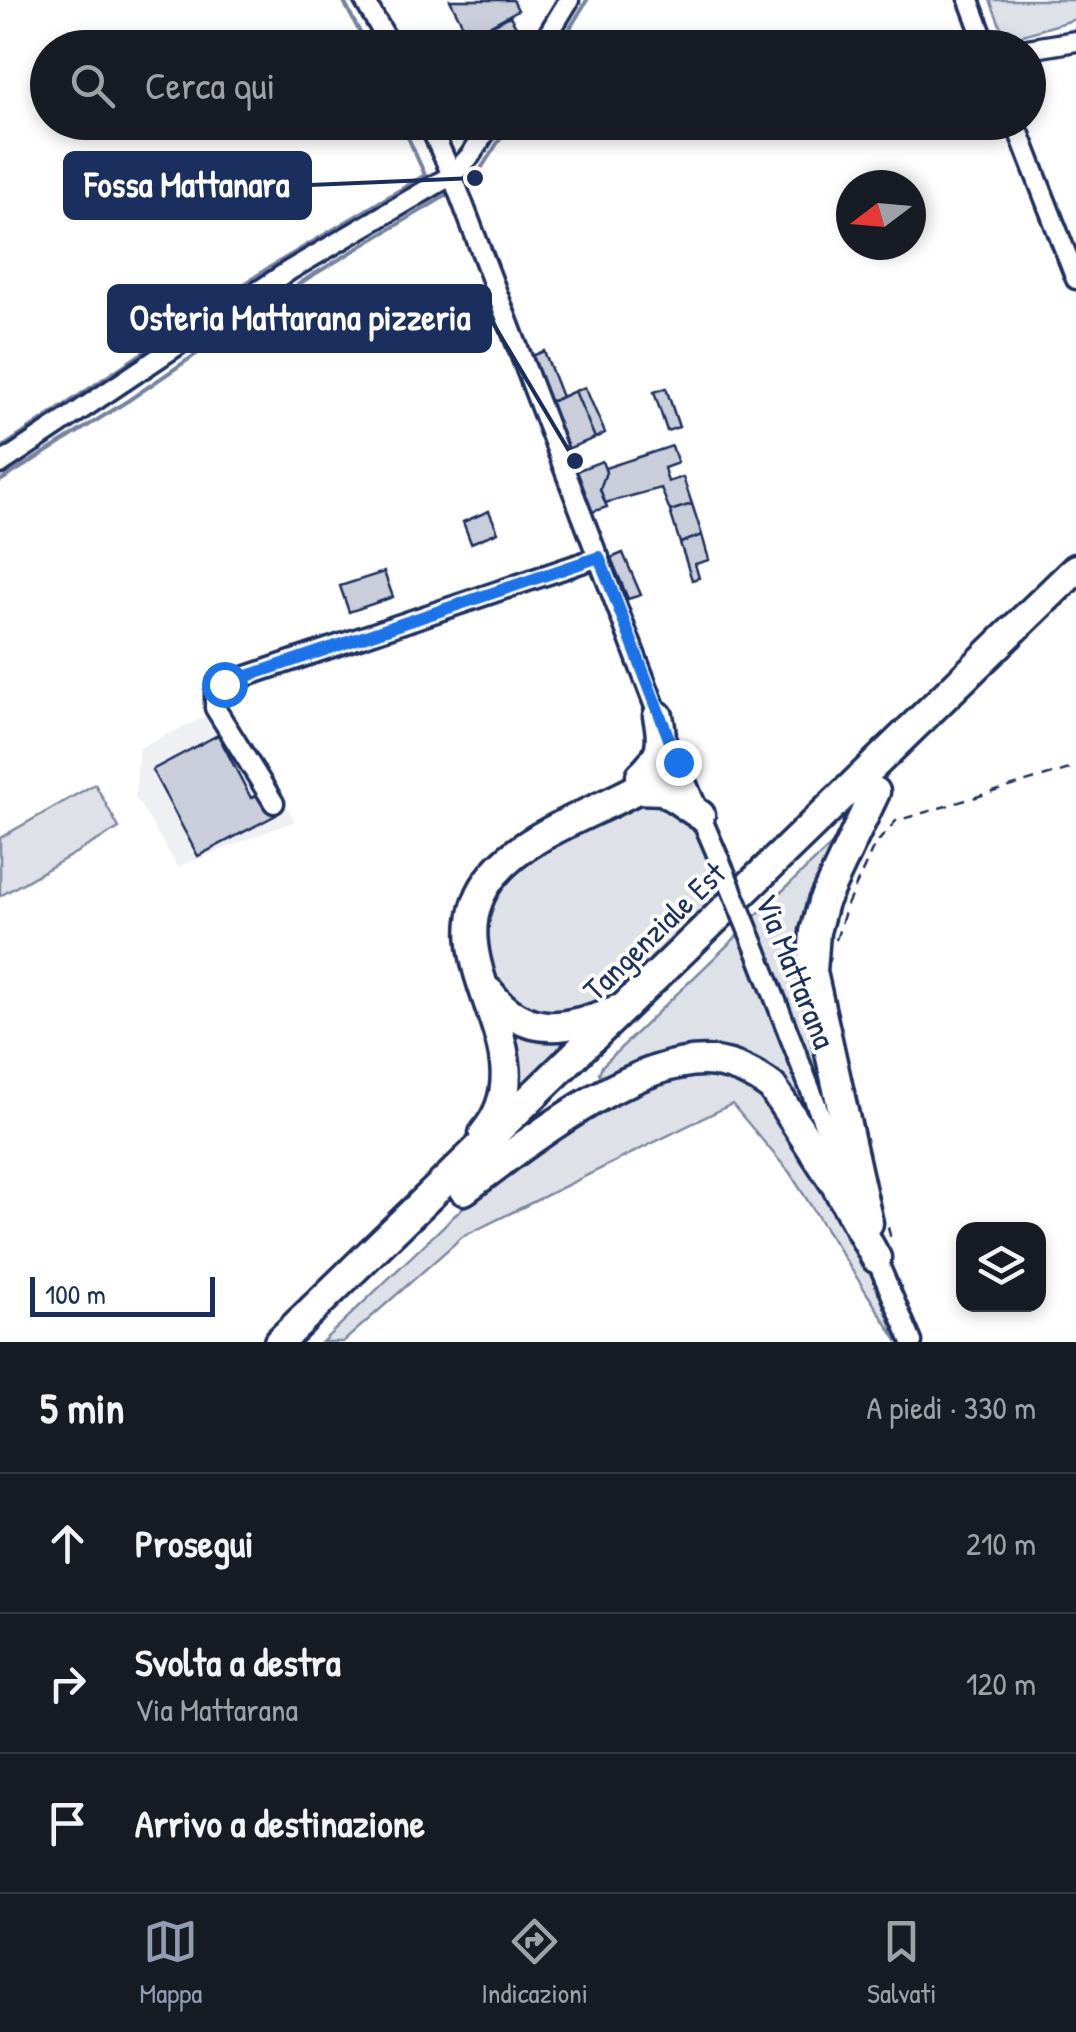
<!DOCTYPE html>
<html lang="it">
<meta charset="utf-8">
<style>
body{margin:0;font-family:"Patrick Hand",sans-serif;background:#20242c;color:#f1f3f6}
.controls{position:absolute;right:30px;bottom:30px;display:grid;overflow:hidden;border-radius:20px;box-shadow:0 5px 15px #0003}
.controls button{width:90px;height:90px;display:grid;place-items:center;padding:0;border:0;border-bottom:2px solid #363941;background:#171b24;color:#f1f3f6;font:50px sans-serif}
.compass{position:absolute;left:836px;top:170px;width:90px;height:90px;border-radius:50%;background:#171b24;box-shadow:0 5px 15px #0003;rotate:254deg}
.scale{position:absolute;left:30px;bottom:25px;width:185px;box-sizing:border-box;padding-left:10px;border:5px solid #1b2f5e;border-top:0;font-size:28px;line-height:35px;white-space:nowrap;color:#1b2f5e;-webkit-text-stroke:8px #fff;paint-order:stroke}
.stop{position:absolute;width:30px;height:30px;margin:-22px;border:8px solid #1a73e8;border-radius:50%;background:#fff}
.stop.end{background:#1a73e8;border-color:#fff;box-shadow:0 2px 10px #0008}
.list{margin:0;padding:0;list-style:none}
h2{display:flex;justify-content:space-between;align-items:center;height:130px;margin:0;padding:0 40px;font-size:42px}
h2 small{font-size:32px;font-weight:400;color:#9ea1a6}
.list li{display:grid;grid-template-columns:65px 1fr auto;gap:30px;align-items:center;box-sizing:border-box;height:140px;padding:0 40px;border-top:2px solid #363941}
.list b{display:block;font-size:38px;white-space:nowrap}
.list p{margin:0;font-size:32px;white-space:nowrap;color:#9ea1a6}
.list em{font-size:32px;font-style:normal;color:#9ea1a6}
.icon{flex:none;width:55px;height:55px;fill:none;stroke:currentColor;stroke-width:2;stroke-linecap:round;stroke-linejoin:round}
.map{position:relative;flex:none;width:1076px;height:1342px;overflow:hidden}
.search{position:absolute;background:#171b24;box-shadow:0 5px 15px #0003;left:30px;right:30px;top:30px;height:110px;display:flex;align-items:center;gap:25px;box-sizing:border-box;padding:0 35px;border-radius:55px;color:#9ea1a6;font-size:38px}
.sheet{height:550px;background:#171b24}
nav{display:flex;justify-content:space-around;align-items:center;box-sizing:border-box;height:140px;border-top:2px solid #363941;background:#171b24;font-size:28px;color:#9ea1a6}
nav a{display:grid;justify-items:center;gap:5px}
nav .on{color:#919bb2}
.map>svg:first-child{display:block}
</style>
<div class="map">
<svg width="1076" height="1342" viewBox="0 0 1076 1342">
<rect width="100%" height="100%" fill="#fff"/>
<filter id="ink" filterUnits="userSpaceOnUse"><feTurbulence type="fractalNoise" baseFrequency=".01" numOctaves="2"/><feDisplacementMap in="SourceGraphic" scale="20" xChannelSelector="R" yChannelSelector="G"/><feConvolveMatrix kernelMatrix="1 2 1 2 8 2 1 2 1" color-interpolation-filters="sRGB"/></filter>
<g filter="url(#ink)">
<path fill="#eff0f4" d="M 228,706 L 295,821 L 178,867 L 135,797 L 139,748 Z"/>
<path fill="#dee1e7" stroke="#7c88a2" stroke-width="2.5" d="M 990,0 L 1076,0 L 1076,19 L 1006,40 Z
M 95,784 L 119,828 L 0,896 L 0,838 Z
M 647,793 L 689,817 L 726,898 L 610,1005 L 537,1016 L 492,986 L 477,933 L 509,869 Z
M 837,840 L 814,888 L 806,918 L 847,1153 L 753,918 Z
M 738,935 L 831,1167 L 760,1072 L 614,1079 L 604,1079 L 599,1073 L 602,1066 Z
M 503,1020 L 579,1035 L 517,1100 Z
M 699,1071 L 744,1082 L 765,1097 L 852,1226 L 898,1342 L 790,1173 L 732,1104 L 462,1237 L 343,1342 L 322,1342 L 540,1134 L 616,1093 Z"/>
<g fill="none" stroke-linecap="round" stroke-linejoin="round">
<path stroke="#77839f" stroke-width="4" d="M 343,0 L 368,48
M 558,48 L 587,0
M 467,183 L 475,178 L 511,122
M 0,449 L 267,269 L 425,175 L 401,122
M 0,481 L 129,400 L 308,278 L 447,195"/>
</g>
<path fill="#caceda" stroke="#1b2f5e" stroke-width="2.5" d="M 450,0 L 513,0 L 518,10 L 469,37 Z
M 510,16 L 520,33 L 493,48 L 484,48 L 476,34 Z
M 544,351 L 562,397 L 548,403 L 530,357 Z
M 585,387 L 605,433 L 595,438 L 575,391 Z
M 666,388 L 679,427 L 667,431 L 654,392 Z
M 575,391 L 595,438 L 567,449 L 548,403 Z
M 672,446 L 678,463 L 664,468 L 668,482 L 683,477 L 692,504 L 670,511 L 661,488 L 605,503 L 600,489 L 606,472 L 605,468 Z
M 602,461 L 606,472 L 600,489 L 607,507 L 592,512 L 576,471 Z
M 692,504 L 702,535 L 680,543 L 670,511 Z
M 489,511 L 498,532 L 471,543 L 463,522 Z
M 702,535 L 709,560 L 695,564 L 699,578 L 692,580 L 680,543 Z
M 623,553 L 641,595 L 628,599 L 611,558 Z
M 384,572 L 393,597 L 349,612 L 340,586 Z
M 218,735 L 251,798 L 263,791 L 276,815 L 198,856 L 152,770 Z"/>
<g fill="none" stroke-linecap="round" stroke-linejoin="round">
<g stroke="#1b2f5e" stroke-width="25">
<path id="minor" d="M 364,0 L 392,48
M 969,0 L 987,48
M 540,48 L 569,0
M 1028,49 L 1076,41
M 428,122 L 452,175 L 662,725
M 1015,122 L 1076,279
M 0,464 L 290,270 L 452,175 L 470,156 L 492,122
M 674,754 L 725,873
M 274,803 L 215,708 L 215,693 L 223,684 L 599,557
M 757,952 L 849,1189
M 873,1251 L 912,1342"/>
</g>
<g stroke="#1b2f5e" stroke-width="35">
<path id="highway" d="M 641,776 C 662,756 664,744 658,716
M 637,789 L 663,790 L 700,815
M 489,992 C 525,1040 569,1029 617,1010
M 484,1134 C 555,1050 423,958 494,874 C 538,822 627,806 677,762
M 464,1190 C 522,1147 640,1051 716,1062 C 737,1065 756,1075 772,1087 L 836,1185 L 876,1258
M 868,1223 L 812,972 L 815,932 L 823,902 L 875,792
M 279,1342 L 1076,569"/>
</g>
<path stroke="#1b2f5e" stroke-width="2.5" stroke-dasharray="10 8" stroke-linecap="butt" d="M 836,940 L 847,905 L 874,846 L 896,821 L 1076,767
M 888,1227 L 892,1244"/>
<use href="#minor" stroke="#fff" stroke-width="18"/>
<use href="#highway" stroke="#fff" stroke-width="28"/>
<g stroke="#1b2f5e" stroke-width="25" stroke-linecap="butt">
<path id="minor-bridge" d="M 725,873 L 757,952"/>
</g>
<use href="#minor-bridge" stroke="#fff" stroke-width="18"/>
</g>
</g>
<g fill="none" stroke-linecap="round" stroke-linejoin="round" filter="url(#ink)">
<path stroke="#1a73e8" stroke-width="12" d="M 224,684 L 599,557 L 678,762"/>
</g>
<g text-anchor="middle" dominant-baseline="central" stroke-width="8" stroke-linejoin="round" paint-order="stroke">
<g font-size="32" fill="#1b2f5e" stroke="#fff">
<text transform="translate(654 931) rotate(-44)">Tangenziale Est</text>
<text transform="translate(796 971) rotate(68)">Via Mattarana</text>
</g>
</g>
<path fill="none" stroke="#1b2f5e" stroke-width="4" d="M475 178L310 185M575 461L490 318"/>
<g fill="#1b2f5e" stroke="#fff" stroke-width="4">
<circle cx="475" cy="178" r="10"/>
<circle cx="575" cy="461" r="10"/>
</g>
<g fill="#1b2f5e" stroke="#1b2f5e" stroke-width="4">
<rect x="65" y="153" width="245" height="65" rx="10"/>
<rect x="109" y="286" width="381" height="65" rx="10"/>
</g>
<g font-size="35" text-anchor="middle" font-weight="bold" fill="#fff">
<text x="187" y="197">Fossa Mattanara</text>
<text x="300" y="330">Osteria Mattarana pizzeria</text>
</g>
</svg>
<div class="controls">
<button><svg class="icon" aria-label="layers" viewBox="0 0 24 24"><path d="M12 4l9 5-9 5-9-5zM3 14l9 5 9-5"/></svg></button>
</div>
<svg class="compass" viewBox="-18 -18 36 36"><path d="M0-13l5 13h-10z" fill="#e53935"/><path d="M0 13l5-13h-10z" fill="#9ea1a6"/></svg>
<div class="scale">100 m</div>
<div class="stop" style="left:224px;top:684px"></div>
<div class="stop end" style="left:678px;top:762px"></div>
<div class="search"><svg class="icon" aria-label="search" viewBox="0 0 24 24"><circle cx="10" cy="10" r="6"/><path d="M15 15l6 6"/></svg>Cerca qui</div>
</div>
<section class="sheet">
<h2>5 min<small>A piedi · 330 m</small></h2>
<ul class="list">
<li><svg class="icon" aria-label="ahead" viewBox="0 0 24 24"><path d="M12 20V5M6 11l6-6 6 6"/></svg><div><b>Prosegui</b></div><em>210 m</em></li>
<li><svg class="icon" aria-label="right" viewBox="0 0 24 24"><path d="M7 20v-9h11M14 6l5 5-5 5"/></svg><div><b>Svolta a destra</b><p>Via Mattarana</p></div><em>120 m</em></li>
<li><svg class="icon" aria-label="arrive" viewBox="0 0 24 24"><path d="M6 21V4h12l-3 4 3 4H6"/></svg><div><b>Arrivo a destinazione</b></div></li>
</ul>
</section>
<nav>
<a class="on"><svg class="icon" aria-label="map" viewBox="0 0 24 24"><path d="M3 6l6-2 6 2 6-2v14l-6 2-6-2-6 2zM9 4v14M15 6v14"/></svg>Mappa</a>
<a><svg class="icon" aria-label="directions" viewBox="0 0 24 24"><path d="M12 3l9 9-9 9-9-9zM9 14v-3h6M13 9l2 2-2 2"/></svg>Indicazioni</a>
<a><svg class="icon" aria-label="saved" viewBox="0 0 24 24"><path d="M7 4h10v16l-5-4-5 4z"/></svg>Salvati</a>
</nav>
